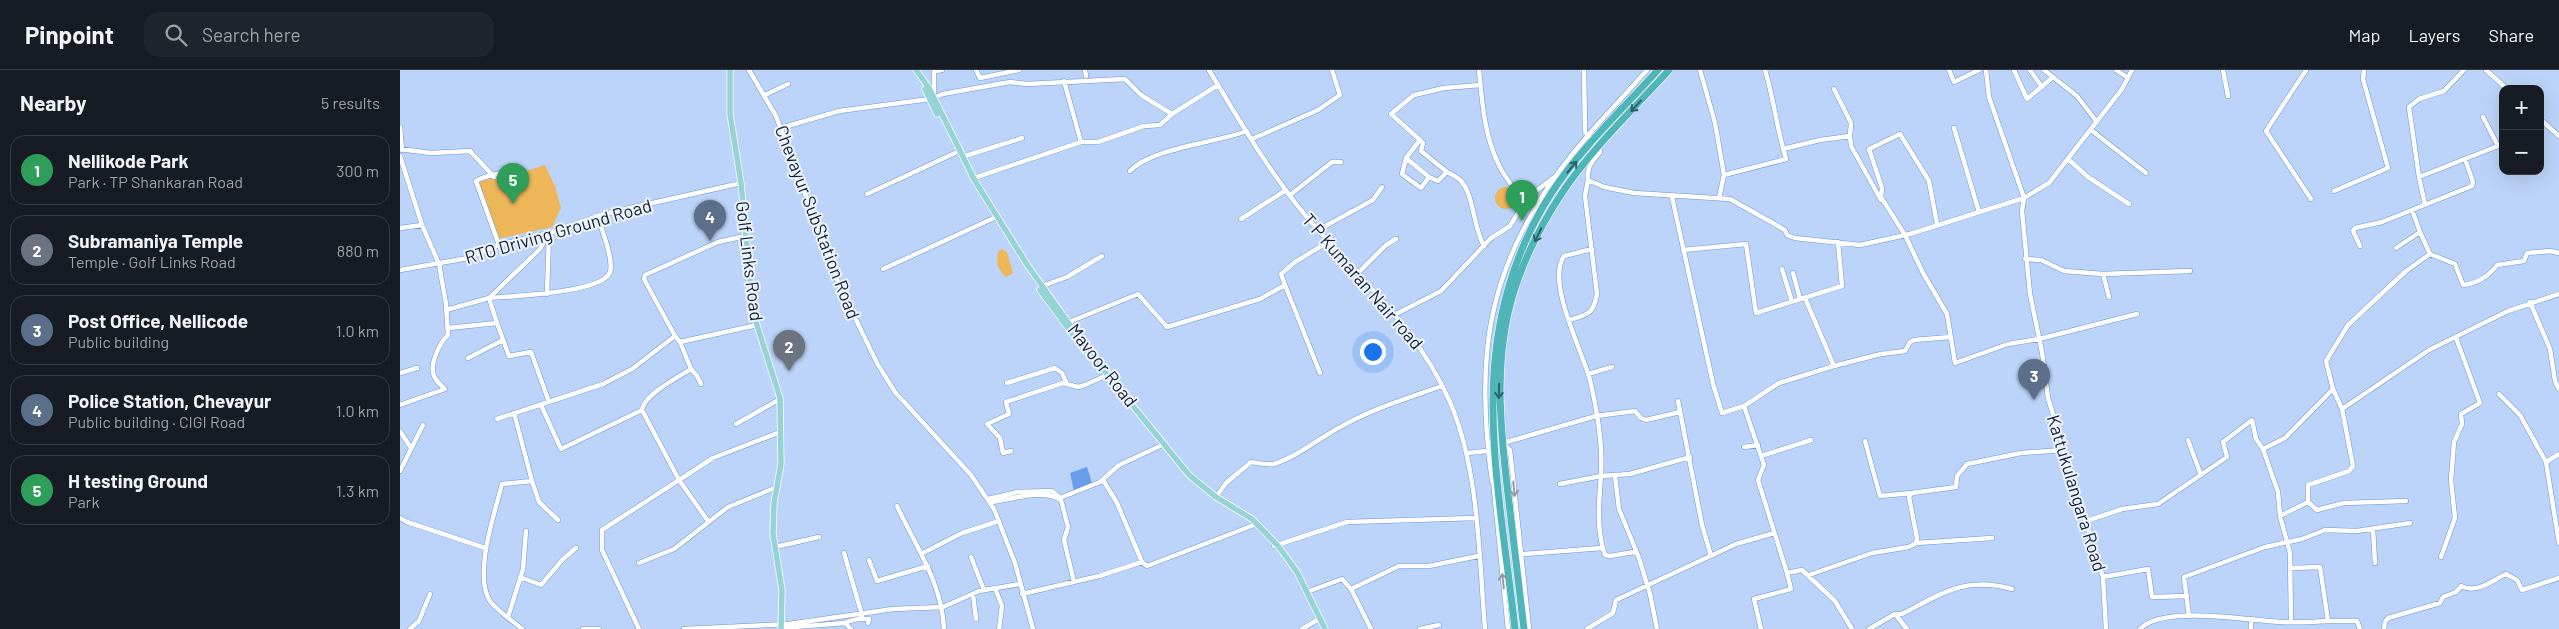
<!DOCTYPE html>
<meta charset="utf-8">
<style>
body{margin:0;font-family:Barlow,sans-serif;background:#20242c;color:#f1f3f6}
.controls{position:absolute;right:15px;top:15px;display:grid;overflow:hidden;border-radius:10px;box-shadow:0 5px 20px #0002}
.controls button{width:45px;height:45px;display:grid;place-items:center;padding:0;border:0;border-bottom:1px solid #363941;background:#171b24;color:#f1f3f6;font:25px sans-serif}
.you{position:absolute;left:972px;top:281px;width:18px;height:18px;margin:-12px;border:4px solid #fff;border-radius:50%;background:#1a73e8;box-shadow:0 0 0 8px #1a73e833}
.badge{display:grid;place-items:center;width:32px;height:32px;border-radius:50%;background:#d93025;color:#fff;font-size:16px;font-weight:700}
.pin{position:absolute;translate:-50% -41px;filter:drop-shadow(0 1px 2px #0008)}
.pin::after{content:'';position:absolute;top:26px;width:18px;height:15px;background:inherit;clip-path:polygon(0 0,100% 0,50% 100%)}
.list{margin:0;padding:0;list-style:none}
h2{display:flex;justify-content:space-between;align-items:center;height:65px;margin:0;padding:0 20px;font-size:21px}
h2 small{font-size:16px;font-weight:400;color:#9ea1a6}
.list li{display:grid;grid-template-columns:32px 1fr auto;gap:15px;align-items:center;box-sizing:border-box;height:70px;margin:0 10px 10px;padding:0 10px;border:1px solid #363941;border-radius:15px}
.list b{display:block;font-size:19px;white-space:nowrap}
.list p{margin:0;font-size:16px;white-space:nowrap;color:#9ea1a6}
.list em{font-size:16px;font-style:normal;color:#9ea1a6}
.icon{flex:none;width:28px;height:28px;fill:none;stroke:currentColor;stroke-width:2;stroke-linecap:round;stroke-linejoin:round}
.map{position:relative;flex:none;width:2159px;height:559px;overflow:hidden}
header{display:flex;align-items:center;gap:30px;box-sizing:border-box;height:70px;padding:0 25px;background:#171b24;border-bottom:1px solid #363941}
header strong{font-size:24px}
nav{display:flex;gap:28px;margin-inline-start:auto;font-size:18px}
.search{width:350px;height:45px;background:#20242c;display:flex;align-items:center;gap:12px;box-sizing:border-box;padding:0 18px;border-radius:15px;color:#9ea1a6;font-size:19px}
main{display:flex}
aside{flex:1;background:#171b24}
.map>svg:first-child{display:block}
</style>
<header>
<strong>Pinpoint</strong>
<div class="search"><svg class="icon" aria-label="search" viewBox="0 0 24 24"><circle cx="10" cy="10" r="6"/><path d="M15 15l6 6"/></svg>Search here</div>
<nav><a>Map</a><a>Layers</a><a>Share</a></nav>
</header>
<main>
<aside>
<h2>Nearby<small>5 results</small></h2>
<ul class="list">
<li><span class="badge" style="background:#2e9e5b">1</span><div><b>Nellikode Park</b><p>Park · TP Shankaran Road</p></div><em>300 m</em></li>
<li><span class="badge" style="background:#6b7280">2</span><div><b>Subramaniya Temple</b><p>Temple · Golf Links Road</p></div><em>880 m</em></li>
<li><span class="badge" style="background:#5c6f8a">3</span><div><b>Post Office, Nellicode</b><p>Public building</p></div><em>1.0 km</em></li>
<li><span class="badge" style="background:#5c6f8a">4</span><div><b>Police Station, Chevayur</b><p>Public building · CIGI Road</p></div><em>1.0 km</em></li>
<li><span class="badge" style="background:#2e9e5b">5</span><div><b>H testing Ground</b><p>Park</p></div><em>1.3 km</em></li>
</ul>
</aside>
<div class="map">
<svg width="2159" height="559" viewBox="0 0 2159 559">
<rect width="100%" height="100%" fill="#bcd4f9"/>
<path fill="#edb659" d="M 145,95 L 155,116 L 161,138 L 152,157 L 98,169 L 77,113 C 100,105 123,103 145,95 Z
M1095 128a11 11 0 1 1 22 0a11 11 0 1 1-22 0Z
M 602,179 L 607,182 L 613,203 L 606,207 C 597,199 596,193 598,182 Z"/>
<path fill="#699dec" d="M 687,397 L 693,416 L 674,421 L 670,403 Z"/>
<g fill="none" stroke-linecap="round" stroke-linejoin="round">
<g stroke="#6f95cf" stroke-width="5.5">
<path id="minor" d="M 349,0 L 376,46 L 440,217 L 477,293 L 495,322 L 571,405 L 594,439 L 615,493 L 633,559
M 534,0 L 534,28 L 543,24 L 610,12 L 627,14 L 725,9 L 741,25 L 772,44 L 818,15
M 576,0 L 580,8 L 619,0
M 685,0 L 686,6
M 809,0 C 839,50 868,100 905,145 C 957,207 1017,256 1050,332 C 1079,399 1079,487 1085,559
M 1079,0 C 1082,31 1084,62 1097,91 C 1103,106 1115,119 1124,133
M 1184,0 L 1185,62 L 1189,66
M 1300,0 L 1315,53 L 1324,105 L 1319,128
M 1549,0 L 1554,12 L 1579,0
M 1614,0 L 1627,29 L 1653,7
M 1630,0 L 1642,17
M 1644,0 L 1677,26 L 1697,52
M 1716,0 L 1728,8
M 1823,0 L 1828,26
M 1906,0 L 1866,61 L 1911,129
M 2086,0 L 2107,19
M 535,1 L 542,0
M 365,25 L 388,14
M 2140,49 L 2159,66
M 0,57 L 2,80
M 381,58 L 439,41 L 530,29
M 1554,58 L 1579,142
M 1691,60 L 1746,103
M 1450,66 L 1451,76 L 1481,130
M 852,69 L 918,40 L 940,25 L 932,0
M 1020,70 L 1023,73 L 1021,81 L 1047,102 L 1038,111 L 1029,107 L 1021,118 L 1002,104 L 1006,88 L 1020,70 L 991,44 L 1014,25 L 1044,18 L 1080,15
M 681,72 L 698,72 L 744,56 L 760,55 L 772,44
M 1200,77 L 1200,82 C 1193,91 1186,97 1188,110 L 1204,117 L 1234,123 L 1330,129 L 1385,160 L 1387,165 L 1395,168 L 1460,175 L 1510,164 L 1624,128 L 1589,27 L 1586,0
M 0,79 L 31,83 L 70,81 L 94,107
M 1383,79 L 1420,70 L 1450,66 L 1451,53 L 1434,19
M 0,86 L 22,155 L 39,194 L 46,234 L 48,265 C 40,272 31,292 33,302 C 34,310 40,314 45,319 L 0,335
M 562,87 L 622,68
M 1006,88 L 1029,107
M 1668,89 L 1688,107 L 1729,134
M 730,101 C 752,78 815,73 847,61
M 1047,102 C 1051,104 1057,107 1060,110 C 1074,123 1073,158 1084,176
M 1324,105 L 1386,89 C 1377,60 1374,29 1365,0
M 2019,107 L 2098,76 L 2083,47
M 574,108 L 681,72 L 664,11
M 1934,121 L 1988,98 L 1963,9 L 1964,0
M 467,124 L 555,83
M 890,125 L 932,92 L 941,92
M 1272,127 L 1313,314 L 1322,343 L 1344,336 L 1364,395 L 1358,410 L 1387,503
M 2025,135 L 2019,107 L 2009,37 L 2019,29 L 2044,21 L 2064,0
M 841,149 L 886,120
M 1537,154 L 1529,111 L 1500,64 L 1469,79 L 1482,118 L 1481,127 L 1505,165 L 1523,203 L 1547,244 L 1555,293 L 1608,274 L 1639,269 L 1737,244
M 0,158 L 22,155
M 918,160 L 973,130 L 982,117
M 2020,162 L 2030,184 L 2055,194 L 2063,215 C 2076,214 2089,206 2097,195 L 2124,191 L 2127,183 L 2150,181 L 2159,183
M 99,175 L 76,111 C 85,105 98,105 110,100
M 1960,176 L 1953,161 L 1955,158 L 1982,152 L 2072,116 L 2073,112 L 2065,89
M 1996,178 L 2020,162 L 2012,140
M 1192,179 L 1164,186 C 1146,212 1182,280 1190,310 C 1197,340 1203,375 1201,405 C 1199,431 1196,460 1205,485 L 1210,486 L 1234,482 L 1238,485 L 1250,524 L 1257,559
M 1283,180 L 1346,174 L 1356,243 L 1442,216 L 1438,172
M 1625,189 L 1641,190 L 1664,201 L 1703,204 L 1709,227
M 483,199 L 594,148
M 1382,199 L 1392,232
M 0,200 L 68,188 L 99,175 L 149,163 L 204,144 L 341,113
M 958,203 L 986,175 L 996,169
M 1393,203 L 1400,229
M 1703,204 L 1790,201
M 885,215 L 920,303
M 642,216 L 667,207 L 702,186
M 147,224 L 149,164
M 1405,228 L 1434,296
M 2130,232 L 2150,279 L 2155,311 L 2159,319
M 46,240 L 89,228 L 140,179 L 149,163
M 996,244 L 1041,221 L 1091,168 L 1110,156 L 1124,133 L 1136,121 L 1153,108
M 1170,250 C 1188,244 1193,245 1197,224 L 1185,126 L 1188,110
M 669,252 L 738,224 L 767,257 L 860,229 L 885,215 L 881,204 L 895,192 L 928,172
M 97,253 L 109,286 L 131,282 L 149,332
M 48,258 L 97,253 L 89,228 C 112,226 203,223 210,202 C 214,189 201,159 198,146
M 275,266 L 244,209 L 245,205 L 318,172 L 345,166
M 68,288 L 103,270
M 291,299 L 297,306 L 301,314
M 0,303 L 17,298
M 1188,304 L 1212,297
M 607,313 L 655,298 L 662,303 L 667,314
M 2099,324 L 2120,345 L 2146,392 L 2159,473
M 1278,331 L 1302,455 L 1311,486
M 141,335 L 161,379 L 242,340
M 1344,336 L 1379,313 L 1434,296 L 1481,284 L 1505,281 L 1510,272 L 1514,270 L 1551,267
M 1942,339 L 2029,280 L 2108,241 L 2159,224
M 114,343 L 132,411
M 97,349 L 203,314 L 232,299 L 275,266 L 280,272
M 336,354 L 380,329
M 0,361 L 11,378
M 1788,370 L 1801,405
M 1465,371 L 1480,426 L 1512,423
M 1344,377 L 1358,375
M 1863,379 L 1878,422 L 1880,446 L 1890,483 L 1891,552
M 611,381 L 603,383 L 600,368 L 587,354 L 609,344 L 606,332 L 663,313 L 678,317 L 685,315 L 705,306
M 1068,383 L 1087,381
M 1361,386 L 1411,370
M 2146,392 L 2159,384
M 0,401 L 23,355
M 1215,406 L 1219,439 L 1237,483
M 1093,409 L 1108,559
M 703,410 L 717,433 L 742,492
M 1092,411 C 1075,289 1086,202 1160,100 C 1186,64 1218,33 1247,0
M 1160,414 L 1201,406 L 1230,404 L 1290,387
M 816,427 L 826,413 L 851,392 C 858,393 868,395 874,394 C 899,386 919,368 942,356 C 974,338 1008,328 1042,316
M 588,429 L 618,422 L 652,421 L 660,428 L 700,412 L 719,395 L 760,376
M 590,432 C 612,430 641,418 661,430 L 668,457 L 664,470 L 674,512
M 1908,432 L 1908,415 L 1949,401 L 1953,396 L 1942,339 L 1933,319
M 497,436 C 516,477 542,513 544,559
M 1880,446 L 1908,432 L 1917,440 L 1944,433 L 2006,431
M 0,448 L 7,452 L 85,478
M 308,451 L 279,410 L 242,340 C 244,325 278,307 291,299 L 280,272 L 357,255
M 1686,451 L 1722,439 L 1758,434 L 1827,387 L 1823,372 L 1852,350 L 1856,369 L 1863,379 L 1885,368 L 1933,319 L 1926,291 L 1948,255 L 2006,201 L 2030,184
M 1973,459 L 1975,493
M 1516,473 L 1592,468
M 874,476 L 947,452 L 1075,448
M 375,477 L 419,467
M 444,483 L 462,545
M 523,483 L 562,463 L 599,451
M 1124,484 L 1202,478
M 571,487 L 584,520
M 2041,487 L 2055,448 L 2051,410 L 2054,372 L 2062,354 L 2061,344 L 2080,333 L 2056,268
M 469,490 L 477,511 L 528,496
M 239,493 L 274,479 L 328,437 L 377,417
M 1409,505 L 1472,483 L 1509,477 L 1516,473 L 1517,468 L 1509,427 L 1512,423 L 1556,417 L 1557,406 L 1567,394 L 1621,383 L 1663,380
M 120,507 L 141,515 L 163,489 L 176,478
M 1703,507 L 1748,499 L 1752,527 L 1787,526
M 595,518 L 602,536 L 599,559
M 951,519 L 971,559
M 907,522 L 942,509 L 951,519 L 999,496 L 1029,496 L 1078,486
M 573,524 L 576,549
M 622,524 L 699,506 L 742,492 L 747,496 L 854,455
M 1789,546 L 1784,507 L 1865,477 L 1902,469 L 1925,460 L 1957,461 L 2010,453
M 108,547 L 123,499 L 126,461
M 1851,550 L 1851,559
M 1928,551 L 1957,551 L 1960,559
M 445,553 C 453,549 459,548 469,549 L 468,553
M 381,558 L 445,553 L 451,559
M 10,559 L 19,551 L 30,524
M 122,559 C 112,550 97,541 90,531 C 73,505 95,442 102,414 L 132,411 L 139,432 L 158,450
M 183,559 L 199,559
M 239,559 L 202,480 L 202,460 L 313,388 L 380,362
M 284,559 L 389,554 L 493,539 L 543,537 L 579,521 L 620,514
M 902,559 L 919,549
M 1020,559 L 1039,555
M 1129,559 L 1110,380 L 1103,373 L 1196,346 L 1235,341 L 1241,348 L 1246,350 L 1280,342
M 1187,559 L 1213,543 L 1216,530 L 1336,474 L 1374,463
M 1361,559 L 1354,529 L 1391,519 L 1387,503 L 1402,500 L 1435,531 L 1452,559
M 1469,559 L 1495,544
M 1507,559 L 1495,544 L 1502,544 C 1543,523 1565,506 1612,519
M 1706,559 L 1703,507 L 1648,328 L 1642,282 L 1630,224 L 1622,141 L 1624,128 L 1649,113 L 1722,19 L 1732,0
M 1740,559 C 1764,534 1850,551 1882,552 C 1897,553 1913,552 1928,551 L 1920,497 L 1891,498
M 1984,559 L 1985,552 L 1988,548 L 2040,533 L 2043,527 L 2056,522 L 2061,516 C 2077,524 2091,511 2106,504 L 2117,510 L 2122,520 L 2159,508"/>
</g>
<g stroke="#fff" stroke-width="7">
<path id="major" d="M 330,0 L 330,44 L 341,113 L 351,219 L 356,252 L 380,328 L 381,394 L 374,433 L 373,464 L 382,520 L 381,559
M 516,0 L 529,18 L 575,111 L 628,196 L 690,283 L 789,405 L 816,427 L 852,449 L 879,477 L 897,502 L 925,559
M 525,19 L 537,44
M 640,220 L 685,281"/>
</g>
<g stroke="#fff" stroke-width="8">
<path id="highway" d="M 1115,559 C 1098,405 1061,263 1152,122 C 1180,79 1223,39 1258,0
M 1124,559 C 1119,514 1113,469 1108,424 C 1100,356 1093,288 1114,221 C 1125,187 1142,153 1162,123 C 1192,78 1233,40 1269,0"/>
</g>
<use href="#minor" stroke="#fff" stroke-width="4.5"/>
<use href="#major" stroke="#95d3d4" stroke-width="5.5"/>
<use href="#highway" stroke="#4fb5b8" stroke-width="7"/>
</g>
<defs><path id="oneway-shaft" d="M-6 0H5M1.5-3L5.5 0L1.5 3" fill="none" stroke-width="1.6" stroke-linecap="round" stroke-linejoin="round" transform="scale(1.25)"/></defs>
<g stroke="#2d6370">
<use href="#oneway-shaft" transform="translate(1236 36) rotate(132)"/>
<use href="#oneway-shaft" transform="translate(1172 97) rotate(-50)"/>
<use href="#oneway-shaft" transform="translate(1138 165) rotate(115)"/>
<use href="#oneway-shaft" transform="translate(1099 321) rotate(91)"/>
</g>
<g stroke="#949ba5">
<use href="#oneway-shaft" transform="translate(1114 419) rotate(84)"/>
<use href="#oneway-shaft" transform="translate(1103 511) rotate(-96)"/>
</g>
<g text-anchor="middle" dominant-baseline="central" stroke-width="4" stroke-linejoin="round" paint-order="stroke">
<g font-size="18" fill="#112036" stroke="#eff4fa">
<text transform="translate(418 152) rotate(69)">Chevayur SubStation Road</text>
<text transform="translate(158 161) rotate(-16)">RTO Driving Ground Road</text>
<text transform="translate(350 191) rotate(83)">Golf Links Road</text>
<text transform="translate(963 211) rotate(49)">T P Kumaran Nair road</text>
<text transform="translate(703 295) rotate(52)">Mavoor Road</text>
<text transform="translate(1677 423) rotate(73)">Kattukulangara Road</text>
</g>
</g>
</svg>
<div class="controls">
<button>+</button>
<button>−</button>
</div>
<div class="you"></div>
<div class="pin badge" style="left:1122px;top:151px;background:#2e9e5b">1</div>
<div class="pin badge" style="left:389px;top:301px;background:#6b7280">2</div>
<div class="pin badge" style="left:1634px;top:330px;background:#5c6f8a">3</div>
<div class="pin badge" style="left:310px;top:171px;background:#5c6f8a">4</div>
<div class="pin badge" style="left:113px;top:134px;background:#2e9e5b">5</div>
</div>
</main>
